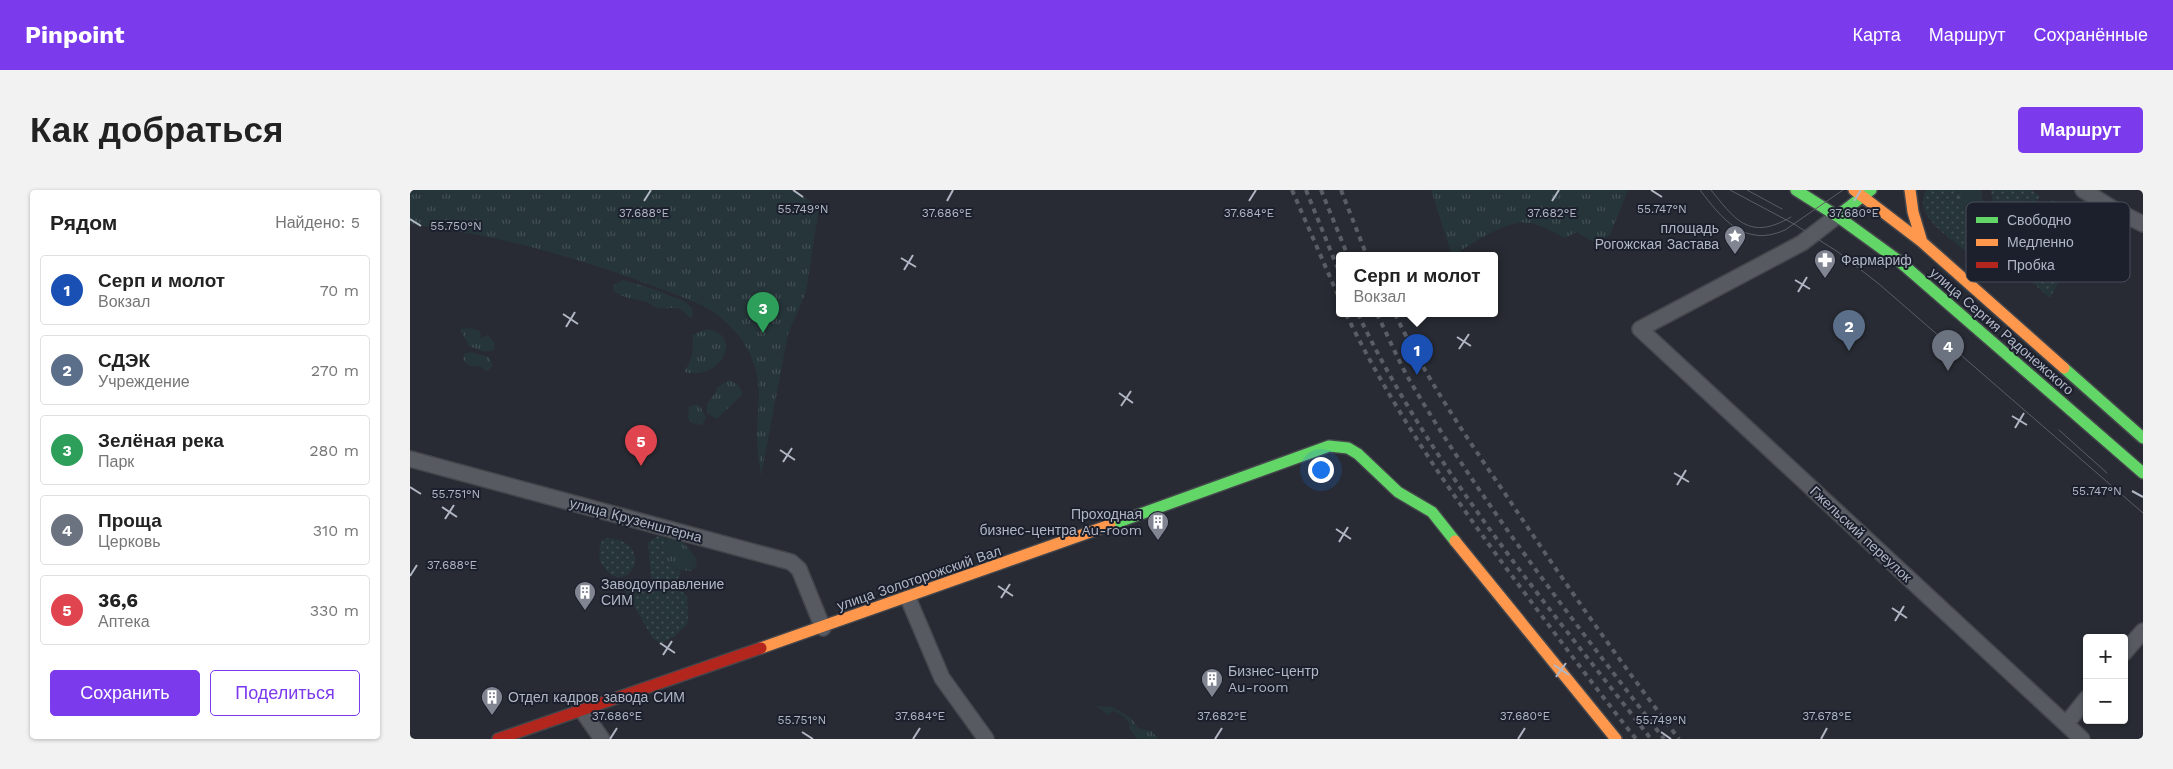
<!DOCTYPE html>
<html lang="ru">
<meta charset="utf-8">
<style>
body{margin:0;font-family:"Work Sans",sans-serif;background:#f2f2f2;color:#222}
.controls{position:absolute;right:15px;bottom:15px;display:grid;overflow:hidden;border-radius:5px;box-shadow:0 1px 4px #0004}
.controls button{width:45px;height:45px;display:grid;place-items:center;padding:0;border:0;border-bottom:1px solid #e0e0e0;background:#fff;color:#222;font:25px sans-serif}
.you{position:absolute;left:910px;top:279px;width:18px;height:18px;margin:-12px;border:4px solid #fff;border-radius:50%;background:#1a73e8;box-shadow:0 0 0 8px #1a73e833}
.badge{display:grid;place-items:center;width:32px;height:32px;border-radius:50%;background:#7c3aed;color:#fff;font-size:16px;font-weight:700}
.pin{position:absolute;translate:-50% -41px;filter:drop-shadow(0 1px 2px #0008)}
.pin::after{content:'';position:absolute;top:26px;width:18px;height:15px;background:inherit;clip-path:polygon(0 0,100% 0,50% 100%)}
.popup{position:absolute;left:926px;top:62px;width:162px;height:65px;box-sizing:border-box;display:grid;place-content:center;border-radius:5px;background:#fff;filter:drop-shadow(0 1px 4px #0005);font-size:16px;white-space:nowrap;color:#767676}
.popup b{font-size:19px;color:#222}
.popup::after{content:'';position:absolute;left:50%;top:100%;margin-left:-10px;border:10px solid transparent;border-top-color:#fff}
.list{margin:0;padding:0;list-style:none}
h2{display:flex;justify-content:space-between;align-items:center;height:65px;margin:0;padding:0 20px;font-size:21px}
h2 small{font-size:16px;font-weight:400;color:#767676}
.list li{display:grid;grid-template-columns:32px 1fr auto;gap:15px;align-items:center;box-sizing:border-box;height:70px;margin:0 10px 10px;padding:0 10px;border:1px solid #e0e0e0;border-radius:5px}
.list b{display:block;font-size:19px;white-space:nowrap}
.list p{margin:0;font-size:16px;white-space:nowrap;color:#767676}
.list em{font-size:16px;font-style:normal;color:#767676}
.actions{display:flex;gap:10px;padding:15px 20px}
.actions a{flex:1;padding:11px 0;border:1px solid #7c3aed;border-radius:5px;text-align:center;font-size:18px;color:#7c3aed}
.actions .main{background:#7c3aed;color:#fff}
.map{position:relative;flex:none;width:1733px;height:549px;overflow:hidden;border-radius:5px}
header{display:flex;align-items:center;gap:30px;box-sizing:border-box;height:70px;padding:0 25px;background:#7c3aed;color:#fff}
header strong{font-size:24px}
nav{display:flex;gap:28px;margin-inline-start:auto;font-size:18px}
.intro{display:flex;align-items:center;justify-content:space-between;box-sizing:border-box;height:120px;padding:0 30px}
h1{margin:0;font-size:35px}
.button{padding:12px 22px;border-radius:5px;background:#7c3aed;color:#fff;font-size:18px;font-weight:700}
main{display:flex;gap:30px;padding:0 30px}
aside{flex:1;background:#fff;border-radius:5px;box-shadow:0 1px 4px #0004}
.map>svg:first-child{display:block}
</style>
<header>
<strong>Pinpoint</strong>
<nav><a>Карта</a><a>Маршрут</a><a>Сохранённые</a></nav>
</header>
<div class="intro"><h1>Как добраться</h1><a class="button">Маршрут</a></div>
<main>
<aside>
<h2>Рядом<small>Найдено: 5</small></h2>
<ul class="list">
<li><span class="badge" style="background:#1a4fb4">1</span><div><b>Серп и молот</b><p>Вокзал</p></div><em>70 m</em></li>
<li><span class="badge" style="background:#5c6f8a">2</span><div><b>СДЭК</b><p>Учреждение</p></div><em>270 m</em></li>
<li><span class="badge" style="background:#2e9e5b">3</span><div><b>Зелёная река</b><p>Парк</p></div><em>280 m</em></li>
<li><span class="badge" style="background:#6b7280">4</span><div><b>Проща</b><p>Церковь</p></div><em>310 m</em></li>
<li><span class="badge" style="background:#e0444e">5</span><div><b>36,6</b><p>Аптека</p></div><em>330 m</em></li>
</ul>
<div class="actions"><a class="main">Сохранить</a><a>Поделиться</a></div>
</aside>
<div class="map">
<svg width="1733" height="549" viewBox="0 0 1733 549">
<defs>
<pattern id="grass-dots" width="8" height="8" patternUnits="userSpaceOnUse" patternTransform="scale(1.25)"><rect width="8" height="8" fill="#263539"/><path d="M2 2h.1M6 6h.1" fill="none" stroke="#435054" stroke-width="1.8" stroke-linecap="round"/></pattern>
<pattern id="forest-firs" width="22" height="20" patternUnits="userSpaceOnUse" patternTransform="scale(1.25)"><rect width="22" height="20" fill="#263539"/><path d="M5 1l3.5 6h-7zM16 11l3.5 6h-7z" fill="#435054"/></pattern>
<pattern id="park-tufts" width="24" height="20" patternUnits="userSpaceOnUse" patternTransform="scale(1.25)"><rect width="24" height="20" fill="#263539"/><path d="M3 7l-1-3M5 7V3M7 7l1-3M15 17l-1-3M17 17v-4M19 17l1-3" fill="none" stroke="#435054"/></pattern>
</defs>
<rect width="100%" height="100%" fill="#282b33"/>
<path fill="url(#grass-dots)" d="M 1516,0 L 1571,0 L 1576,36 L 1589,58 L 1568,47 L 1556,61 C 1540,47 1502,26 1516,0 Z
M 1581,0 L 1621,0 L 1630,6 C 1620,22 1606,53 1585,30 Z
M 1642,9 L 1664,22 L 1669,27 L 1668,31 L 1628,45 L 1624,45 L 1621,39 Z
M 1654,49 L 1669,52 L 1640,108 C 1628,97 1600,78 1619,61 C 1627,54 1644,52 1654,49 Z
M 248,346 L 256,348 L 254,357 L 263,379 L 271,381 L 268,389 C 259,391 248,394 241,388 L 238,352 Z
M 198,348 C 249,353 217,411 193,376 C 187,368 189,359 192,350 Z
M 219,396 C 225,396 229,399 235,400 C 250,403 264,392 277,406 L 278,433 L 265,446 L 252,453 L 243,449 L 215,400 Z"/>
<path fill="url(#forest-firs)" d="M 1549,0 L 1568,0 L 1570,6 L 1568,12 L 1556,18 L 1547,8 Z
M 1651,53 L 1657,54 L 1661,58 C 1657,71 1645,80 1633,82 L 1629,76 L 1635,60 Z"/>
<path fill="url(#park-tufts)" d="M 0,0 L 386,0 L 386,2 L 409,17 L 396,102 L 378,144 L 351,286 C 350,274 347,261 347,249 C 347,214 355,194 338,160 C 330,145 318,133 305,123 C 283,109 256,101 232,92 C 156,64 80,44 0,34 Z
M 1021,0 L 1218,0 L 1200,45 L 1183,52 L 1167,42 L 1155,48 C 1144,43 1132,35 1120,33 C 1097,28 1061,55 1042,66 Z
M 213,90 L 243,99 L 274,111 L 282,118 L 283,126 L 280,128 C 266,112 264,120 248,118 C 244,117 240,114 237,112 C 228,109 209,108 203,100 L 204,95 Z
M 59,138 L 70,141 L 71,148 L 77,145 L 85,153 L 84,160 L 75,162 L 59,156 L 50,139 Z
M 297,139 C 335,145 311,191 274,182 C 281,173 285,156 282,145 Z
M 61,162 L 79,167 L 83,176 L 77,181 L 70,176 C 63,177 57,177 53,169 L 54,164 Z
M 319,190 L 328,195 L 333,204 L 307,229 L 297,223 L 297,214 L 307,200 L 306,198 Z
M 287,214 L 291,218 L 296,228 L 292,235 L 282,233 L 278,228 L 279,217 Z
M 259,341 L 267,344 L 287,370 L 285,378 L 281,381 L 263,379 L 254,371 L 254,357 Z
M 686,516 L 702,517 L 721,528 L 728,538 L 741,541 L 749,549 L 727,549 L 719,538 L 720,535 L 715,527 L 704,521 L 700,523 L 700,526 Z"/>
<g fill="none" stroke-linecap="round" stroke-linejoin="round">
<g stroke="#44464c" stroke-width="18">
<path id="street" d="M 1673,0 L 1705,20 L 1733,34
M 1427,26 L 1392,53 L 1230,139 L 1672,549
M 0,269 L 381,372 L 389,379 L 413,438
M 498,408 L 532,488 L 576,549
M 1714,463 L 1733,441
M 171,519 L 192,549
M 1656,534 L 1677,508"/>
</g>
<g stroke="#44464c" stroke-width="14">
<path id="fast" d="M 1386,0 L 1427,26 L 1461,0
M 1427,26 L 1489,71 L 1733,283
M 1654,178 L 1733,248
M 700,335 L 919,256 L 938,258 L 948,264 L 988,302 L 1022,322 L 1045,351"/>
</g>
<g stroke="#44464c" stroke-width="14">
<path id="slow" d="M 1444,0 L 1512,52 L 1654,178
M 1500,0 L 1503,22 L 1512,52
M 1045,351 L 1206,549
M 351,458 L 700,335"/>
</g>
<g stroke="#44464c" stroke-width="14">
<path id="jam" d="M 88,549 L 351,458"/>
</g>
<use href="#street" stroke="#575a61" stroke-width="15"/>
<use href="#fast" stroke="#63d668" stroke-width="11"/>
<use href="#slow" stroke="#ff974d" stroke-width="11"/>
<use href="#jam" stroke="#b3261e" stroke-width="11"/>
<path stroke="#5b5d65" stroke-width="1" d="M 1290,0 C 1312,29 1335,58 1375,40 L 1433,0
M 1301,0 C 1326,31 1340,51 1381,27
M 1320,0 L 1384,34 L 1428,62 L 1469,94 L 1733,323
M 1337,0 L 1372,19
M 1649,240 L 1697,283"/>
<path stroke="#5b5d65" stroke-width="4" stroke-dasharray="5 5" stroke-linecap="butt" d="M 882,0 L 930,110
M 896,0 L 930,84
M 911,0 L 938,66
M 931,0 L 957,66
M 936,124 C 984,222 1046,311 1111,398 C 1149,449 1187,500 1226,549
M 948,124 C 1021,277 1137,415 1241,549
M 967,124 C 978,146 988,170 1000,191 C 1075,318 1165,433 1254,549
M 985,124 C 1017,190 1059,251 1100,311 C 1154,392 1210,472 1269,549"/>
</g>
<path fill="none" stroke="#b1b6c5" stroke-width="2" d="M 383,0 L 393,7M 1241,0 L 1252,7M 234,11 L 241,0M 537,11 L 543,0M 839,11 L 846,0M 1142,11 L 1149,0M 1444,11 L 1451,0M 0,29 L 11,36M 491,68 L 506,77M 494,80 L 503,65M 1385,90 L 1400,99M 1388,102 L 1397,87M 153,124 L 168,134M 156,137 L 165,122M 1047,147 L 1061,156M 1049,159 L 1059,144M 709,203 L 723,213M 711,216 L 721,201M 1602,226 L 1617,235M 1605,238 L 1614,223M 370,260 L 385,270M 373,272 L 382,258M 1264,283 L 1279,292M 1267,295 L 1276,280M 0,297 L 11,304M 1722,301 L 1733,307M 32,317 L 47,327M 35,329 L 44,315M 926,339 L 941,349M 929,352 L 938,337M 0,386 L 7,375M 588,396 L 603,406M 591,408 L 600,394M 1482,418 L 1497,428M 1485,431 L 1494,416M 250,453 L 265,463M 253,465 L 262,451M 1144,475 L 1159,485M 1146,487 L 1156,473M 392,542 L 403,549M 1251,542 L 1261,549M 200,549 L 207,538M 503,549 L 510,538M 805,549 L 812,538M 1108,549 L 1115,538M 1411,549 L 1417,538"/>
<defs>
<g id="sight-pin" transform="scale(1.125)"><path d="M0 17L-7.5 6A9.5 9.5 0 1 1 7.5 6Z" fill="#818592" stroke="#1c202d"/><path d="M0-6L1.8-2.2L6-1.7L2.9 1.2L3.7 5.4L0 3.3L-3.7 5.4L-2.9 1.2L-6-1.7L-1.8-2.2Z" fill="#fff"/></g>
<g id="pharmacy-pin" transform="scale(1.125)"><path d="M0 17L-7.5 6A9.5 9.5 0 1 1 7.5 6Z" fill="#818592" stroke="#1c202d"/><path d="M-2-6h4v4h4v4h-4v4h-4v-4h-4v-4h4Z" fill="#fff"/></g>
<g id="building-pin" transform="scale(1.125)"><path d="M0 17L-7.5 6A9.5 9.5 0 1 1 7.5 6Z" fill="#818592" stroke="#1c202d"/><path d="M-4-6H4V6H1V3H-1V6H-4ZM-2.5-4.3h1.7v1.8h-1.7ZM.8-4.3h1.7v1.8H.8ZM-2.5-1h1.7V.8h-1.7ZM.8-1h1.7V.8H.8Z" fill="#fff"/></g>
</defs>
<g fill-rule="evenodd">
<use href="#sight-pin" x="1325" y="46"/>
<use href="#pharmacy-pin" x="1415" y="70"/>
<use href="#building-pin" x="748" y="332"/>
<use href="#building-pin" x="175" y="402"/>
<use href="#building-pin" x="802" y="489"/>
<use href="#building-pin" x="82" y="507"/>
</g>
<g text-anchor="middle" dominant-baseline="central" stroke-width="4" stroke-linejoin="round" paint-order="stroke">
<g font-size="14" fill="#b1b6c5" stroke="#1c202d" text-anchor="start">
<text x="1309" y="38" text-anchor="end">площадь<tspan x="1309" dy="16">Рогожская Застава</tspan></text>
<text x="1431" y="70">Фармариф</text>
<text x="732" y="324" text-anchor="end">Проходная<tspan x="732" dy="16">бизнес-центра Au-room</tspan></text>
<text x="191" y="394">Заводоуправление<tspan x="191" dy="16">СИМ</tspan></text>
<text x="818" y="481">Бизнес-центр<tspan x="818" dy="16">Au-room</tspan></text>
<text x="98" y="507">Отдел кадров завода СИМ</text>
</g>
<g font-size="14" fill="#b1b6c5" stroke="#1c202d">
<text transform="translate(1592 141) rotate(41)">улица Сергия Радонежского</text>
<text transform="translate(226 330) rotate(15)">улица Крузенштерна</text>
<text transform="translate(1451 344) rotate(43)">Гжельский переулок</text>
<text transform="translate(509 388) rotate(-19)">улица Золоторожский Вал</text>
</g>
</g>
<rect x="1556" y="12" width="164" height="80" rx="8" fill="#1c202d" stroke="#494d5b" stroke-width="1"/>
<rect x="1566" y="27" width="22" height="6" fill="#63d668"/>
<rect x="1566" y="49" width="22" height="7" fill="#ff974d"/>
<rect x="1566" y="72" width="22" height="6" fill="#b3261e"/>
<g font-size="14" fill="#b1b6c5">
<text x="1597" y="35">Свободно</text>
<text x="1597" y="57">Медленно</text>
<text x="1597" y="80">Пробка</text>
</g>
<g font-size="12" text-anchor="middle" fill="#b1b6c5" stroke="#1c202d" stroke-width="4" stroke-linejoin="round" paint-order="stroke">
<text x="393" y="23">55.749°N</text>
<text x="1252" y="23">55.747°N</text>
<text x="234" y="27">37.688°E</text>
<text x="537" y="27">37.686°E</text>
<text x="839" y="27">37.684°E</text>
<text x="1142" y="27">37.682°E</text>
<text x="1444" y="27">37.680°E</text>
<text x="46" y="40">55.750°N</text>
<text x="1687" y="305">55.747°N</text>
<text x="46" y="308">55.751°N</text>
<text x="42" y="379">37.688°E</text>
<text x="207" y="530">37.686°E</text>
<text x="510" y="530">37.684°E</text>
<text x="812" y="530">37.682°E</text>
<text x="1115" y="530">37.680°E</text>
<text x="1417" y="530">37.678°E</text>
<text x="392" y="534">55.751°N</text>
<text x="1251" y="534">55.749°N</text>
</g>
</svg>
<div class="controls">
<button>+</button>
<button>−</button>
</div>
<div class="you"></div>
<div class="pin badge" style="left:1007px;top:185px;background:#1a4fb4">1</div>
<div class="popup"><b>Серп и молот</b>Вокзал</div>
<div class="pin badge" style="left:1439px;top:161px;background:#5c6f8a">2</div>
<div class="pin badge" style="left:353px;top:143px;background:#2e9e5b">3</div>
<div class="pin badge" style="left:1538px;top:181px;background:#6b7280">4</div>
<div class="pin badge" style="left:231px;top:276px;background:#e0444e">5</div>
</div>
</main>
